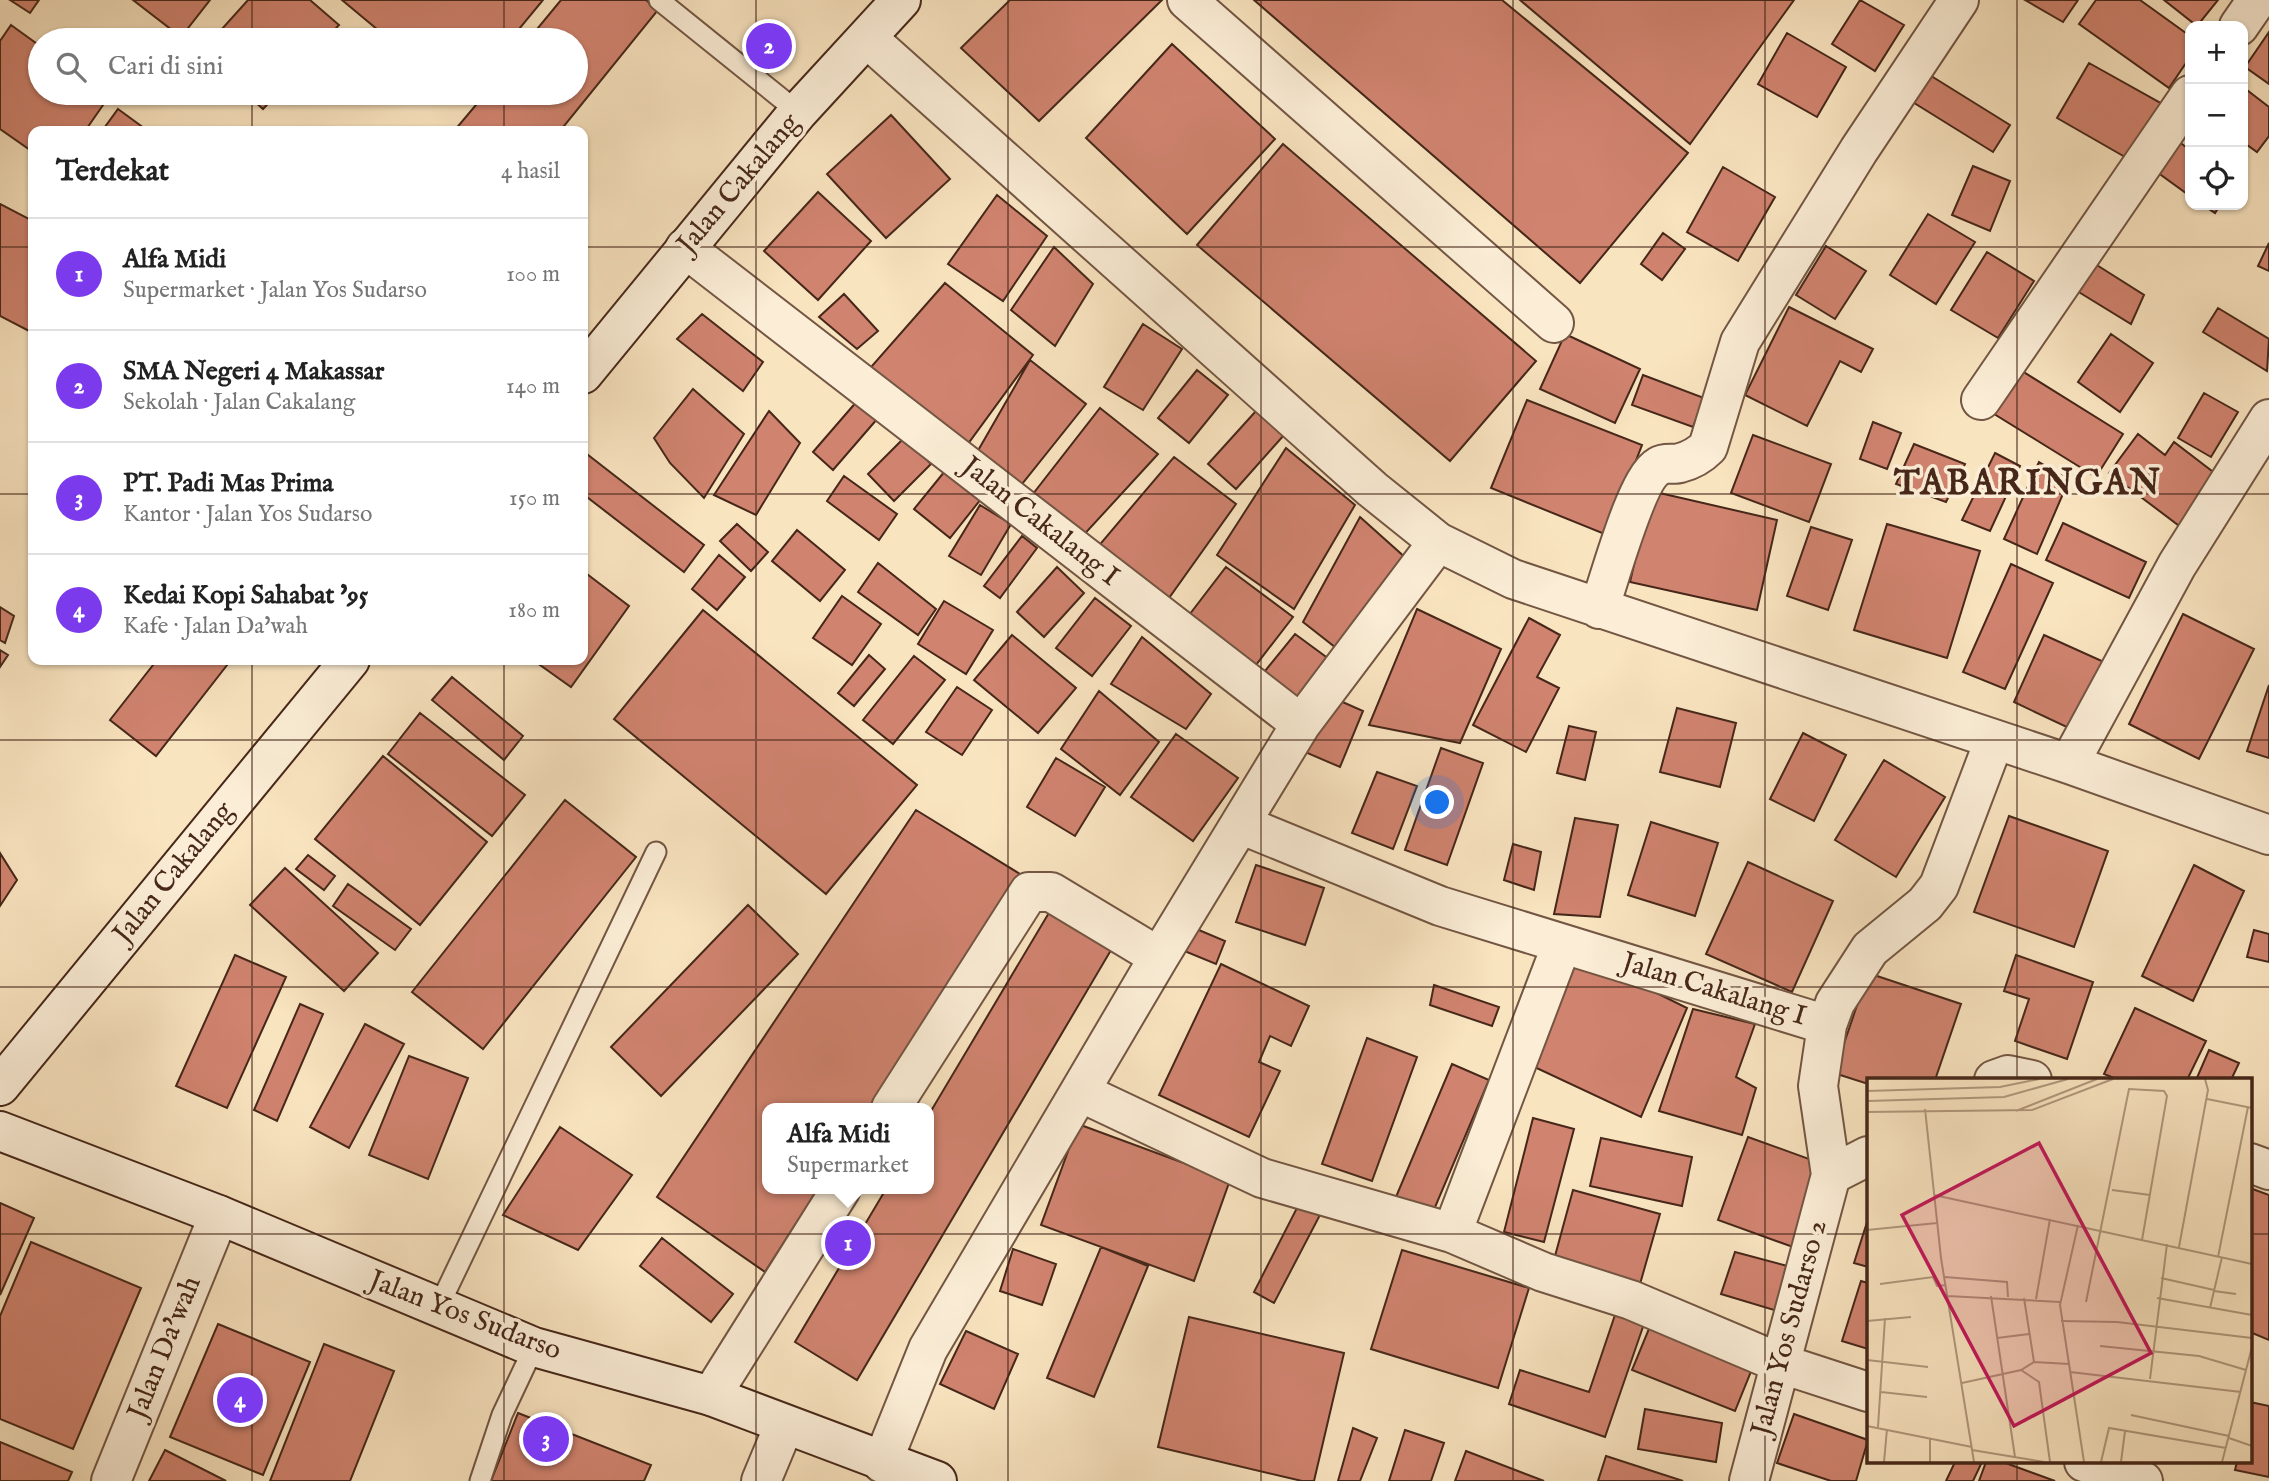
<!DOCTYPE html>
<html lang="id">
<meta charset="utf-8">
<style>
body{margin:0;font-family:"IM FELL English",serif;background:#f2f2f2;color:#222}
.controls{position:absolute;right:21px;top:21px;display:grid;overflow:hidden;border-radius:14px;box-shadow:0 2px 5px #0004}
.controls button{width:63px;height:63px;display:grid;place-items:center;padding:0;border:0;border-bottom:2px solid #e0e0e0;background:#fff;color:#222;font:35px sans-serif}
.you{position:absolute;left:1438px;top:803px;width:24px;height:24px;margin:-18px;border:5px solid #fff;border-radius:50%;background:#1a73e8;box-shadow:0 0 0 10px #1a73e833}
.badge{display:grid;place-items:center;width:46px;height:46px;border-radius:50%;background:#7c3aed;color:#fff;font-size:23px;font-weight:700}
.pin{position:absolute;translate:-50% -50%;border:4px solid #fff;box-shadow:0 2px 7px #0006}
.popup{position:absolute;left:762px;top:1103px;width:172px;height:91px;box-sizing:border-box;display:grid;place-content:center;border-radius:14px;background:#fff;filter:drop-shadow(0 2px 5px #0005);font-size:23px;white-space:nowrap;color:#767676}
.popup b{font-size:26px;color:#222}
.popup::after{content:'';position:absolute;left:50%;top:100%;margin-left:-14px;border:14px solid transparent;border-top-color:#fff}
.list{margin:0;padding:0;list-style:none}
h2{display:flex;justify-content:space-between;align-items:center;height:91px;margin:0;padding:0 28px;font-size:30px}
h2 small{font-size:23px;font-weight:400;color:#767676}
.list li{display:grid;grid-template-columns:46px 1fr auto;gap:21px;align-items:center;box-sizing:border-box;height:112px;padding:0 28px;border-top:2px solid #e0e0e0}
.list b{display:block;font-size:26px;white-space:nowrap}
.list p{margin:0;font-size:23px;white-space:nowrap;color:#767676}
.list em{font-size:23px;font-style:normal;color:#767676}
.icon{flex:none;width:38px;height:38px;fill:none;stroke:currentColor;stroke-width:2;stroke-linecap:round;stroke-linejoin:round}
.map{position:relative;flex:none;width:2269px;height:1481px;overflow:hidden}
.search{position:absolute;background:#fff;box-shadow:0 2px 5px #0004;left:28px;top:28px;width:560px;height:77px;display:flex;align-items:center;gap:18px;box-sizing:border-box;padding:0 24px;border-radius:38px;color:#767676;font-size:26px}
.panel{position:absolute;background:#fff;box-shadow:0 2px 5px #0004;left:28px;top:126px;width:560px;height:539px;border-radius:14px}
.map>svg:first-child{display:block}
</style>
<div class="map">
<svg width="2269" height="1481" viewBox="0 0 2269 1481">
<rect width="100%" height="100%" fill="#f9e4c0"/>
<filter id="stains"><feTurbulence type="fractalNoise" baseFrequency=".00286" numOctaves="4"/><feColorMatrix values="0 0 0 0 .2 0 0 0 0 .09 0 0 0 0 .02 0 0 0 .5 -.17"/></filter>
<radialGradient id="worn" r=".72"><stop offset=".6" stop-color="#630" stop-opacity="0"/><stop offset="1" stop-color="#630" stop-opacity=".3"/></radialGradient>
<path fill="#d0836f" stroke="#462719" stroke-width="2" d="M 10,0 L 39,0 L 30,13 Z
M 133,0 L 210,0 L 181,37 Z
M 248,0 L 310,0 L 339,25 L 325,40 L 212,40 Z
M 342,0 L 543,0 L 510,40 L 390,40 Z
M 561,0 L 646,0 L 658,10 L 560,131 L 454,131 L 486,93 L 576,93 L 576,40 L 528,40 Z
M 1010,0 L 1162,0 L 1039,121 L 961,48 Z
M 1254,0 L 1502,0 L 1688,153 L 1580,283 Z
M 1520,0 L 1794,0 L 1690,144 Z
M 1860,0 L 1904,25 L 1875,71 L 1832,44 Z
M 2025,0 L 2078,0 L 2063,22 Z
M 2096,0 L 2140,0 L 2190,36 L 2190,57 L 2169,88 L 2079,24 Z
M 2164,0 L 2218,0 L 2197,26 Z
M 11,25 L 40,46 L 40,93 L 110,95 L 85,131 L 33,131 L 33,152 L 0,129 L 0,41 Z
M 2269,32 L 2269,84 L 2245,67 Z
M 1787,33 L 1846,67 L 1817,117 L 1758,84 Z
M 1172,44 L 1275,139 L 1187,234 L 1086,138 Z
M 2089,63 L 2164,105 L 2132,161 L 2057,118 Z
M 1928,74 L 2010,125 L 1993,152 L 1911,101 Z
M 2243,87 L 2269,107 L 2269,136 L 2257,152 L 2243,142 Z
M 245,93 L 278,93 L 263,109 Z
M 118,109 L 148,131 L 102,131 Z
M 891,115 L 950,179 L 886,238 L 827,174 Z
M 2171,136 L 2190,150 L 2190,196 L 2150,167 Z
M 1283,144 L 1536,361 L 1450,461 L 1197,245 Z
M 1973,166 L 2010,181 L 1990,231 L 1952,215 Z
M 1723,167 L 1775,197 L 1738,261 L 1687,232 Z
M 818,192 L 871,241 L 818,300 L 764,251 Z
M 997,195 L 1047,236 L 1003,301 L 948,264 Z
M 0,204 L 33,221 L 33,333 L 0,316 Z
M 2203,205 L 2220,205 L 2215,213 Z
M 1928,214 L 1975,242 L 1936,304 L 1890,275 Z
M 1663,233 L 1685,249 L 1662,280 L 1641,264 Z
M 2269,243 L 2269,271 L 2258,266 Z
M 1826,246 L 1866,271 L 1835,319 L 1796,295 Z
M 1054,247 L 1093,284 L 1055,346 L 1011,310 Z
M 1987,252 L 2034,281 L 1998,338 L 1951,310 Z
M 2092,262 L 2144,295 L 2131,324 L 2077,291 Z
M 945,283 L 1033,355 L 962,452 L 864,375 Z
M 844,294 L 878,331 L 857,349 L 819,317 Z
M 1789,307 L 1873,349 L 1861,372 L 1840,361 L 1807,426 L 1745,395 Z
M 2218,308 L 2269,339 L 2267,371 L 2203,332 Z
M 702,314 L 763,362 L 743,391 L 677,339 Z
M 1143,324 L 1182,349 L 1143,410 L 1104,387 Z
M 1565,334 L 1640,369 L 1615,423 L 1540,389 Z
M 2111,334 L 2153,363 L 2120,412 L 2078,382 Z
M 1030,360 L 1086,404 L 1018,489 L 976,454 Z
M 2014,366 L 2123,434 L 2096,477 L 1986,409 Z
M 1197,370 L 1228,395 L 1189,443 L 1158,418 Z
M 1643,375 L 1704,398 L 1693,427 L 1632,405 Z
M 693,389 L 744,434 L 704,498 L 670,463 L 654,438 Z
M 2204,393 L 2238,412 L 2211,457 L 2178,438 Z
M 858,400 L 878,418 L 833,470 L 813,452 Z
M 1527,400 L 1642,445 L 1607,535 L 1491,488 Z
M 1100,408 L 1158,454 L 1080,539 L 1029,499 Z
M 769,411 L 800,443 L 756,515 L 714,495 Z
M 1256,411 L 1284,435 L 1236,489 L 1208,464 Z
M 1873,422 L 1901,433 L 1887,469 L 1860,459 Z
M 2138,434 L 2165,455 L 2174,442 L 2221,478 L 2182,528 L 2109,473 Z
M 1753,435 L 1831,464 L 1809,522 L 1731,493 Z
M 905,437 L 931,464 L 894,501 L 868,474 Z
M 1914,444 L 1965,464 L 1946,502 L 1896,484 Z
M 1286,448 L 1355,505 L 1294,609 L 1217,555 Z
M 583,451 L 704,545 L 684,572 L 583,494 Z
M 1995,453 L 2020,466 L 1990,531 L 1962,520 Z
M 1174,457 L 1236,504 L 1164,605 L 1096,549 Z
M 2039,462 L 2069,480 L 2037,554 L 2004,539 Z
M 945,471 L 981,499 L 950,538 L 914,509 Z
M 844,476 L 897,514 L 879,540 L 827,501 Z
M 1651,491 L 1777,520 L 1757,610 L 1630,582 Z
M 980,505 L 1011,524 L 981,575 L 949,556 Z
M 1360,517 L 1408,560 L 1340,651 L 1303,622 Z
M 2063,523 L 2146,562 L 2129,598 L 2046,560 Z
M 737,524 L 768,552 L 751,571 L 720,541 Z
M 1887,524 L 1980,551 L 1947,658 L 1854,630 Z
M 1811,527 L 1852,540 L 1828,610 L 1787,596 Z
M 797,530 L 845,570 L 820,601 L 772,561 Z
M 1022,536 L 1037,548 L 1000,598 L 984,586 Z
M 719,555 L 745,577 L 717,610 L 692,589 Z
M 878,563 L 936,609 L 918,635 L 858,592 Z
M 2011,564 L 2053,583 L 2005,689 L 1963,672 Z
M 1057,567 L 1084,593 L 1044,637 L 1017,612 Z
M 1226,567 L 1293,617 L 1249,674 L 1183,623 Z
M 583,571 L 629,606 L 571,687 L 533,660 L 583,660 Z
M 842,596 L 881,624 L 852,665 L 813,638 Z
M 1095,598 L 1131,626 L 1092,676 L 1056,648 Z
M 944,601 L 993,630 L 966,674 L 918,644 Z
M 0,607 L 14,616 L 5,643 L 0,640 Z
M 1417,609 L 1501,649 L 1460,743 L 1369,725 Z
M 703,610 L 917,785 L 826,894 L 614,719 Z
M 2183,614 L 2254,649 L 2199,759 L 2129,724 Z
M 1529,618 L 1560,635 L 1537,677 L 1559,688 L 1526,752 L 1473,725 Z
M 1295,634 L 1333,662 L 1299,711 L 1261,676 Z
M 1012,635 L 1076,688 L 1038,733 L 974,680 Z
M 2044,635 L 2104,662 L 2073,730 L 2014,702 Z
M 1142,637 L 1211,694 L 1186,729 L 1111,684 Z
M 0,650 L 8,655 L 0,667 Z
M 869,655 L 885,669 L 854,706 L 838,693 Z
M 914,656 L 945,680 L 893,744 L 863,720 Z
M 157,660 L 231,660 L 156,756 L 110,720 Z
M 452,677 L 523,736 L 504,760 L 432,700 Z
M 2269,685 L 2269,758 L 2247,751 Z
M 957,687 L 992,710 L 962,755 L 926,732 Z
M 1099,691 L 1159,742 L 1120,795 L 1061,749 Z
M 1329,696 L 1363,711 L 1340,767 L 1305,752 Z
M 1677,708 L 1736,723 L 1720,787 L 1660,772 Z
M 420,713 L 525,795 L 492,836 L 388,754 Z
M 1569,726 L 1596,732 L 1585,780 L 1557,773 Z
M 1803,733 L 1846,755 L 1814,821 L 1770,799 Z
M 1176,734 L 1238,778 L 1193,841 L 1131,797 Z
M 1441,748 L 1483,763 L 1447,865 L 1405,850 Z
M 383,756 L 487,842 L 420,925 L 315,839 Z
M 1056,758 L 1105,787 L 1075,836 L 1027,807 Z
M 1884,760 L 1945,797 L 1896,877 L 1835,840 Z
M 1377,772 L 1417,786 L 1393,849 L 1352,833 Z
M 565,800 L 636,857 L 483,1049 L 412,992 Z
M 916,810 L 1020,874 L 870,1108 L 768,1108 L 768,1189 L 818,1189 L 765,1272 L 657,1197 Z
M 2009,816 L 2108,851 L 2074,947 L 1974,912 Z
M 1575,818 L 1618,825 L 1600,917 L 1554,914 Z
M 1651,822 L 1718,843 L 1695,916 L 1628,895 Z
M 1513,844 L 1541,852 L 1534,890 L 1504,880 Z
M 0,853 L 17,880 L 0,906 Z
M 308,855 L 335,876 L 324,890 L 296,869 Z
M 1748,862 L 1833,901 L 1792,992 L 1706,954 Z
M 1256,865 L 1324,888 L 1305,945 L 1236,922 Z
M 2194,865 L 2244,891 L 2193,1001 L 2142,976 Z
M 285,868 L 378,953 L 344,991 L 250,905 Z
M 348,884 L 411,929 L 395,950 L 333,906 Z
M 748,905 L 798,954 L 661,1096 L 611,1047 Z
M 1053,906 L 1117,940 L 857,1380 L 795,1342 L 886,1189 L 928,1189 L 928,1116 Z
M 1187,925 L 1225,941 L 1216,964 L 1177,948 Z
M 2254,930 L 2269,934 L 2269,962 L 2247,957 Z
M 235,955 L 286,977 L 227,1108 L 176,1086 Z
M 1580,955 L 1687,1008 L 1641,1117 L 1528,1064 Z
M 2016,955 L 2093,982 L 2067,1059 L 2015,1041 L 2029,999 L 2004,991 Z
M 1221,964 L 1309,1006 L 1291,1046 L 1270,1036 L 1259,1062 L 1280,1071 L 1249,1137 L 1159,1095 Z
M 1868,973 L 1961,1004 L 1935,1080 L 1868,1080 L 1868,1084 L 1834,1073 Z
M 1434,985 L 1499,1007 L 1492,1026 L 1430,1005 Z
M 300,1004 L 323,1014 L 277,1121 L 254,1110 Z
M 2135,1008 L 2206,1041 L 2187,1080 L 2119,1080 L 2104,1074 Z
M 1693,1009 L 1755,1024 L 1736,1077 L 1756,1088 L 1742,1135 L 1659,1111 Z
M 365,1024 L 404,1044 L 349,1148 L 310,1127 Z
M 1367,1038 L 1417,1057 L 1372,1181 L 1322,1164 Z
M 2209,1050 L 2239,1063 L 2231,1080 L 2196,1080 Z
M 409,1056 L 468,1078 L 428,1179 L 369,1155 Z
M 1452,1064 L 1489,1080 L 1430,1219 L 1393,1204 Z
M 1533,1118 L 1574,1129 L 1544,1242 L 1504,1232 Z
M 1078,1124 L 1230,1180 L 1194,1281 L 1041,1225 Z
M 560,1127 L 632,1175 L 578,1250 L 503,1215 Z
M 1748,1137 L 1823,1164 L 1793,1247 L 1718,1220 Z
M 1601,1138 L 1692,1157 L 1682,1206 L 1590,1186 Z
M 2250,1188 L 2269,1195 L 2269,1340 L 2250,1332 Z
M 1573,1190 L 1660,1214 L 1638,1291 L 1552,1267 Z
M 1300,1202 L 1321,1213 L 1274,1303 L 1254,1292 Z
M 0,1203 L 34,1218 L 0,1295 Z
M 1868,1219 L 1868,1267 L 1854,1263 Z
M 662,1238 L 733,1294 L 711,1322 L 640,1266 Z
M 31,1242 L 141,1288 L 73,1449 L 0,1419 L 0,1316 Z
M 1101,1247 L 1148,1266 L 1094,1397 L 1047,1378 Z
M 1013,1249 L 1056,1264 L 1042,1305 L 1000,1291 Z
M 1402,1250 L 1529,1288 L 1498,1388 L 1371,1349 Z
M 1735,1252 L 1795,1268 L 1781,1312 L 1721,1294 Z
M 1861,1281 L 1868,1283 L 1868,1349 L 1842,1341 Z
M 1616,1312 L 1645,1321 L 1605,1437 L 1509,1404 L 1520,1370 L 1589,1392 Z
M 1189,1317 L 1344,1353 L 1314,1481 L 1302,1481 L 1158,1447 Z
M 1653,1319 L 1756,1359 L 1735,1411 L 1632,1370 Z
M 218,1324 L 310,1362 L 263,1475 L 170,1437 Z
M 966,1331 L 1018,1354 L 994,1409 L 940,1384 Z
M 324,1344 L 394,1371 L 350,1481 L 270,1481 Z
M 2250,1402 L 2269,1406 L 2269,1477 L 2235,1470 L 2237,1462 L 2250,1462 Z
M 1645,1409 L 1722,1423 L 1716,1462 L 1638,1449 Z
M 518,1413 L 651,1465 L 644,1481 L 491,1481 Z
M 1794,1414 L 1868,1440 L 1856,1481 L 1831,1481 L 1777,1463 Z
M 1353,1428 L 1377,1438 L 1360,1481 L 1338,1481 Z
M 1405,1430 L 1444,1443 L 1431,1481 L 1389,1481 Z
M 0,1442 L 72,1472 L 68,1481 L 0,1481 Z
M 165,1450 L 226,1481 L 149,1481 Z
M 1466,1451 L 1544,1481 L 1455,1481 Z
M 1606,1456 L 1683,1481 L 1598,1481 Z
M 1955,1462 L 1982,1462 L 1973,1481 L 1946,1481 Z
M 1986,1462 L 2003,1462 L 2055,1481 L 1979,1481 Z"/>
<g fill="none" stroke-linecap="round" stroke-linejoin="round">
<g stroke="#735643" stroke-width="23">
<path id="lane" d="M 659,0 L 798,112
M 438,1308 L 656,852
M 480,1481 L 502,1415 L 534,1347"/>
</g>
<g stroke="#735643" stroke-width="42">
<path id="street" d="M 1187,0 L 1554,323
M 2239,26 L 2257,0
M 867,38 L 1372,489 L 1438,542 L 1513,579 L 2069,764 L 2269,835
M 685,248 L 1301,724
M 1981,400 L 2190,95
M 1599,609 C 1609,582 1636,478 1659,466 C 1665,462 1674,465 1680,463 C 1692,460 1700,455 1708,447 L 1740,342 L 1859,150 L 1959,0
M 2069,764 L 2177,565 L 2269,419
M 1240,824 L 1440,906 L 1827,1025
M 1994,1080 L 2008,1075 L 2032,1080
M 1080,1092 L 1262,1178 L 1452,1233 L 1543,1272 L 1631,1300 L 1782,1364 L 1868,1392
M 891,1108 L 1029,892 L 1051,892 L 1159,957
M 2250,1163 L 2269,1170
M 1831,1175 L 1868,1156
M 1452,1233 L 1562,944
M 711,1396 L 841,1189
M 2084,1462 L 2143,1481
M 882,1463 L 928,1349 L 1159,957 L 1301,724 L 1438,542
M 111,1481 L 219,1215
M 761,1481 L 784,1426
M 1749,1481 L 1831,1175 L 1818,1086 L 1827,1025 L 1835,1003 L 1870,949 L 1925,904 L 1939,886 L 1994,741"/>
</g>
<g stroke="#462719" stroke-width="42">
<path id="secondary" d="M 583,374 L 798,112 L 901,0
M 0,1086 L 350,660
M 0,1131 L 219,1215 L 534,1347 L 711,1396 L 937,1481"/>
</g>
<use href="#lane" stroke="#fbedd6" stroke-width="19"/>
<use href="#street" stroke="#fbedd6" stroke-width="38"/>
<use href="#secondary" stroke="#fbedd6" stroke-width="38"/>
</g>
<path fill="none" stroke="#462719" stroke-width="2" stroke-opacity="0.55" d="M 252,0 L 252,40M 504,0 L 504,40M 756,0 L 756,1481M 1008,0 L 1008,1481M 1261,0 L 1261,1481M 1513,0 L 1513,1481M 1765,0 L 1765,1481M 2017,0 L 2017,1080M 252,93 L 252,131M 504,93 L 504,131M 0,247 L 33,247M 583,247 L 2269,247M 0,494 L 33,494M 583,494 L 2269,494M 252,660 L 252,1481M 504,660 L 504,1481M 0,740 L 2269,740M 0,987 L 2269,987M 0,1234 L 1868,1234M 2250,1234 L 2269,1234M 2017,1462 L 2017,1481"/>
<g text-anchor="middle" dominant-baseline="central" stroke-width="7" stroke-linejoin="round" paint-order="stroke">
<g font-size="28" fill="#462719" stroke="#fbedd6">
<text transform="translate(739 184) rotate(-50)">Jalan Cakalang</text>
<text transform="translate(1040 522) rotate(38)">Jalan Cakalang I</text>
<text transform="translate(174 873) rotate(-51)">Jalan Cakalang</text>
<text transform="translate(1714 990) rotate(17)">Jalan Cakalang I</text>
<text transform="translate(465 1316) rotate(21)">Jalan Yos Sudarso</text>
<text transform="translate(1790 1328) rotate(-75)">Jalan Yos Sudarso 2</text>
<text transform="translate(165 1348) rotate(-68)">Jalan Da'wah</text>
</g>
<g font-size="35" font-weight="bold" letter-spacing="2" fill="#462719" stroke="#fbedd6">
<text x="2028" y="484">TABARINGAN</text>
</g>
</g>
<g transform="translate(1867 1078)">
<rect width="385" height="385" fill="#f9e4c0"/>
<path fill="none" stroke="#b1987d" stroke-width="2" d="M 0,13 L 133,9 L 172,1M 340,21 L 385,30M 0,23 L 137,19 L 201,1M 58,31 L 74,180 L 107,384M 149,33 L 230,1M 0,34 L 165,32 L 246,1M 245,112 L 283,117M 67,117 L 385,186M 211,147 L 193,227 L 217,384M 0,152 L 70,145M 312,169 L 341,12 L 338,1M 351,179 L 381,29M 78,199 L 140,204 L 141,219M 294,200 L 347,212M 13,206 L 66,199 L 70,208 L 79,207M 347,213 L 369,216M 80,218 L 193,224M 124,218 L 148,379M 157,220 L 167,284M 290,220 L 385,237M 169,221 L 183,141M 219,224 L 262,11 L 297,13 L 300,18 L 275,162M 343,230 L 355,179M 0,243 L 44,239M 194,243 L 250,244 L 385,260M 130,260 L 162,256M 233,268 L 332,278 L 379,292M 0,282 L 61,289M 154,292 L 172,304 L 183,384M 203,294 L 374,314M 283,301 L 300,166M 95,305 L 154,292 L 167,284 L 202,286M 14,314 L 60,319M 264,337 L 362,358M 0,348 L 105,369M 11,349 L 18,240M 63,360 L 63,384M 362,360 L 385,368M 105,372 L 177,384M 17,384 L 20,351M 234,384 L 242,350 L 359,370M 254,384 L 258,353M 355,384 L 385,269"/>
<path fill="#c2185b" fill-opacity="0.15" stroke="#c2185b" stroke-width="3.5" d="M 172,65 L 284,275 L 147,348 L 35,137 Z"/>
<rect width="385" height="385" fill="none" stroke="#462719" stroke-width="3.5"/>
</g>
<rect width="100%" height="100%" filter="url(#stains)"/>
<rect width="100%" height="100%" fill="url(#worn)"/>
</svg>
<div class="controls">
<button>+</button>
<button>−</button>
<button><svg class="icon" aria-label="locate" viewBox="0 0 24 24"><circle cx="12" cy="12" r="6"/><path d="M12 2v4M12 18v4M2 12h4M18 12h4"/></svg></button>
</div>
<div class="you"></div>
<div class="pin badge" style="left:848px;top:1243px">1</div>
<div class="popup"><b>Alfa Midi</b>Supermarket</div>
<div class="pin badge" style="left:769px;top:46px">2</div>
<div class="pin badge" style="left:546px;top:1439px">3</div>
<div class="pin badge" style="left:240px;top:1400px">4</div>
<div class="search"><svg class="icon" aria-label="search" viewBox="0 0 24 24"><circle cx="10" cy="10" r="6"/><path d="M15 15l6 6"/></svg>Cari di sini</div>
<section class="panel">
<h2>Terdekat<small>4 hasil</small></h2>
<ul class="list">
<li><span class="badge">1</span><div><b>Alfa Midi</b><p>Supermarket · Jalan Yos Sudarso</p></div><em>100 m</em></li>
<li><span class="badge">2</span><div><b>SMA Negeri 4 Makassar</b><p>Sekolah · Jalan Cakalang</p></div><em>140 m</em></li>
<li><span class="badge">3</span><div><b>PT. Padi Mas Prima</b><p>Kantor · Jalan Yos Sudarso</p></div><em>150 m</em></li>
<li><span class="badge">4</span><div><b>Kedai Kopi Sahabat '95</b><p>Kafe · Jalan Da'wah</p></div><em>180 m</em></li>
</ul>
</section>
</div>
